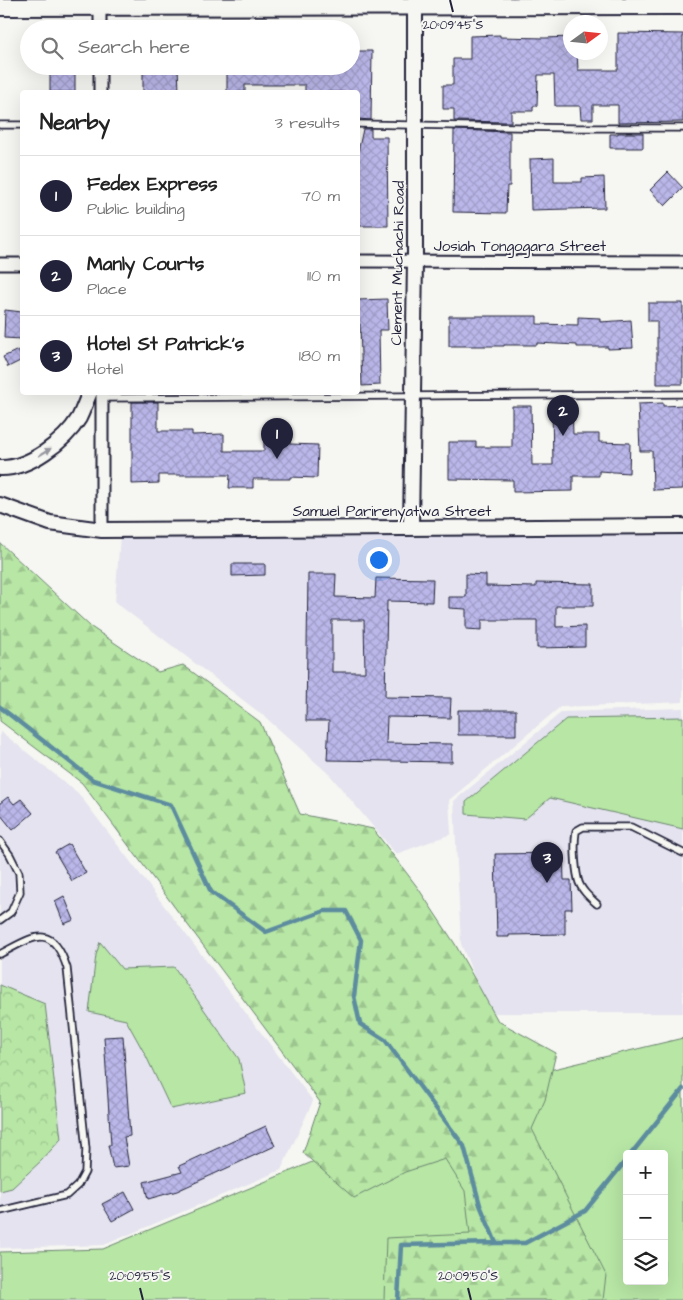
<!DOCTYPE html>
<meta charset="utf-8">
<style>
body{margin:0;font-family:"Architects Daughter",sans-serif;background:#f2f2f2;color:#222}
.controls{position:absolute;right:15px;bottom:15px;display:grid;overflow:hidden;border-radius:5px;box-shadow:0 5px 20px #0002}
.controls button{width:45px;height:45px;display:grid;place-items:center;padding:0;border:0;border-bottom:1px solid #e0e0e0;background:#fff;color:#222;font:25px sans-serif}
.compass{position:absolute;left:563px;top:15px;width:45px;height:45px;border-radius:50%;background:#fff;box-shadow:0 5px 20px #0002;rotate:75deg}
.you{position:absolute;left:378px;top:559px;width:18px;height:18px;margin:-12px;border:4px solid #fff;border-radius:50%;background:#1a73e8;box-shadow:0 0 0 8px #1a73e833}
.badge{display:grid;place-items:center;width:32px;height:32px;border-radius:50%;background:#22223b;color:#fff;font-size:16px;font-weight:700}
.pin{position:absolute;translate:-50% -41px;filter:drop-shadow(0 1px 2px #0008)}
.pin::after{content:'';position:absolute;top:26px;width:18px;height:15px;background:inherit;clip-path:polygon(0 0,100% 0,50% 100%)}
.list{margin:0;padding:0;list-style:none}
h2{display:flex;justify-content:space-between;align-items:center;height:65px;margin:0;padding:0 20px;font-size:21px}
h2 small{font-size:16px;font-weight:400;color:#767676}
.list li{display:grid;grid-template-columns:32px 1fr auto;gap:15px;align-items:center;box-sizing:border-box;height:80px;padding:0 20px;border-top:1px solid #e0e0e0}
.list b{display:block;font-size:19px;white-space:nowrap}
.list p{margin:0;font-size:16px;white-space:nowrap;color:#767676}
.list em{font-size:16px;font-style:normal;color:#767676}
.icon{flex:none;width:28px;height:28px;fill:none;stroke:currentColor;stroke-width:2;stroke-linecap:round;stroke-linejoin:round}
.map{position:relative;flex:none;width:683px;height:1300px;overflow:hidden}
.search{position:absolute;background:#fff;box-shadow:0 5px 20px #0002;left:20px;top:20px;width:340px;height:55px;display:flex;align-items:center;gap:12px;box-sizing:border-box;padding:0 18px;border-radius:28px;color:#767676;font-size:19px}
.panel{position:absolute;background:#fff;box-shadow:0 5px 20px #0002;left:20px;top:90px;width:340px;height:305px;border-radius:5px}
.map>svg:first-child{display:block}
</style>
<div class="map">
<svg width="683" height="1300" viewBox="0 0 683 1300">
<defs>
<pattern id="forest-firs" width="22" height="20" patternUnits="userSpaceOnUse" patternTransform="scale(1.25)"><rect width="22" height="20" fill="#b7e6a5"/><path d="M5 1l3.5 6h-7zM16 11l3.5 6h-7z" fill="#9dc58f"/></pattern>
<pattern id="park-crowns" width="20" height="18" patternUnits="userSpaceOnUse" patternTransform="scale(1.25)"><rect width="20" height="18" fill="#b7e6a5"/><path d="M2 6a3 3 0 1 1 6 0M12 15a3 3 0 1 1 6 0" fill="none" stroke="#9dc58f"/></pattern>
<pattern id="building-cross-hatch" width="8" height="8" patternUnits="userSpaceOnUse" patternTransform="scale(1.25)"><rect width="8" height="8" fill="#bab7e9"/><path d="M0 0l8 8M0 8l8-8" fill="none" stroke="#a09dc9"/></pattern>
</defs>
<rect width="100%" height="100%" fill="#f6f6f2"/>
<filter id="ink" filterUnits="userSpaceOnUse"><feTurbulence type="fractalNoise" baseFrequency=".02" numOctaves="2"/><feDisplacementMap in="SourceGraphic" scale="10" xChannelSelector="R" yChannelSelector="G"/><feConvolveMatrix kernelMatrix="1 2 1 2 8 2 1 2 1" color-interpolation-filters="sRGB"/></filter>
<g filter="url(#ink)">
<path fill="#e4e3ef" d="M 683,530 L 683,702 L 560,707 L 449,800 L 451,834 L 396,854 L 330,775 L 264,716 L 115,602 L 120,536 Z
M 683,708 L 683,1013 L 489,1013 L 461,944 L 454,801 L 562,712 Z
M 0,731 L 78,793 L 313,1101 L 281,1170 L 104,1245 L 0,1248 Z"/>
<path fill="#b7e6a5" stroke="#6c8470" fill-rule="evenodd" d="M 683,717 L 683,829 L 550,798 L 525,819 L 466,814 L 466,802 L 566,719 Z
M 100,942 L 122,969 L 174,967 L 239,1059 L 246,1093 L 171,1109 L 146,1056 L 126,1020 L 89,1012 L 96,955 Z
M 683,1038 L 683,1300 L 0,1300 L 0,1252 L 103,1249 L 512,1079 ZM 627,1154 L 664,1154 L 664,1281 L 627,1281 Z"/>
<path fill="url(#forest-firs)" stroke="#6c8470" d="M 0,543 L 91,627 L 158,672 L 183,665 L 260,722 L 300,814 L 373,829 L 418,888 L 455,944 L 498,1021 L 556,1053 L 545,1100 L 532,1129 L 606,1275 L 603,1300 L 384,1300 L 386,1238 L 470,1234 L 465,1191 L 445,1159 L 405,1172 L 354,1198 L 303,1153 L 320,1102 L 82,783 L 0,721 Z"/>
<path fill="url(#park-crowns)" stroke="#6c8470" d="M 0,985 L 45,1004 L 61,1139 L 42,1160 L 12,1188 L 0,1191 Z"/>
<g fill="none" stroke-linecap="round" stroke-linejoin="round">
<path stroke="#5d8c9f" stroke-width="4.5" d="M 0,707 L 93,780 L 171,805 L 211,892 L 266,932 L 324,911 L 346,911 L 361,940 L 354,996 L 360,1024 L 385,1040 L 464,1146 L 480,1205 L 496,1243 L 525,1243 L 585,1211 L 627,1159
M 631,1154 L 683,1089
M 398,1300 L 401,1245 L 496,1243"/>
</g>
<path fill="url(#building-cross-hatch)" stroke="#22223b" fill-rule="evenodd" d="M 618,33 L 683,34 L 683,122 L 618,123 L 618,105 L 593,105 L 593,119 L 581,119 L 580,106 L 555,106 L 554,75 L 538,75 L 537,106 L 533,106 L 533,111 L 511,111 L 511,122 L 454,121 L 454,109 L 443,109 L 443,85 L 453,85 L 453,59 L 470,59 L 470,36 L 500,35 L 500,37 L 545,38 L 570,37 L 570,52 L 577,52 L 578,70 L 618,70 Z
M 351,51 L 372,51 L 371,120 L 358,119 L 358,92 L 305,92 L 305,85 L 245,85 L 245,92 L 227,92 L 227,66 L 351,66 Z
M 50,66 L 75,66 L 75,92 L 50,92 Z
M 153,66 L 178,66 L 179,92 L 143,92 L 143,73 Z
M 363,129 L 371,129 L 371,137 L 387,137 L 388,226 L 358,226 L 358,152 Z
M 454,130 L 510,132 L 510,186 L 507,186 L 506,213 L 453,212 Z
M 618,133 L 643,133 L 643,148 L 610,148 L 610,134 L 618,134 Z
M 554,158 L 554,182 L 582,182 L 582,178 L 604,177 L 605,208 L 531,210 L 530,159 Z
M 668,172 L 683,188 L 665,206 L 650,190 Z
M 387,299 L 388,330 L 379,330 L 380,385 L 362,386 L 360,324 L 358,324 L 358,300 Z
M 648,303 L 683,303 L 683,384 L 657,384 L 657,321 L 648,321 Z
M 5,310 L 22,312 L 22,339 L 4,338 Z
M 449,316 L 537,316 L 537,324 L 578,325 L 578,317 L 600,318 L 600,322 L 631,320 L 633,348 L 608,349 L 608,347 L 577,347 L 577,345 L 537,343 L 537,345 L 504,345 L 504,346 L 449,346 Z
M 18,350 L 22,360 L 8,367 L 3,357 Z
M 132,402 L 158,402 L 158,431 L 192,431 L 192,435 L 224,434 L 224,451 L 264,451 L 264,438 L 290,438 L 290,444 L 318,445 L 317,478 L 290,477 L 290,479 L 253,479 L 253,488 L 229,488 L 230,475 L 159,475 L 159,483 L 132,484 Z
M 663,403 L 663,406 L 683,405 L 683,489 L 653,490 L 652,451 L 640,451 L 638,404 Z
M 512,406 L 531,406 L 532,465 L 553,465 L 552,407 L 572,407 L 573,434 L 599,434 L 599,442 L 630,443 L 629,473 L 599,471 L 599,476 L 573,476 L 573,491 L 513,492 L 513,480 L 449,479 L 449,442 L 476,442 L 476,447 L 512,447 Z
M 232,564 L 265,564 L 265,575 L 232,576 Z
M 308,574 L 336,574 L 335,597 L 375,598 L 376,578 L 433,579 L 432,602 L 387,601 L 385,697 L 451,698 L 450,718 L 387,717 L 386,743 L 452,744 L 452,762 L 327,760 L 329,721 L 306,721 ZM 332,620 L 364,620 L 365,672 L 332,672 Z
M 466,574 L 486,575 L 486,586 L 536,587 L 536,583 L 593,584 L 593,606 L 556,606 L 556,627 L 585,626 L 585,647 L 537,648 L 537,620 L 482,620 L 482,630 L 466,629 L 466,609 L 449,608 L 449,597 L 466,597 Z
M 458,710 L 516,710 L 516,735 L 458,735 Z
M 8,797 L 14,804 L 21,799 L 33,813 L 13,830 L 0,814 L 0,803 Z
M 69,844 L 86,873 L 72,881 L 55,852 Z
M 563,853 L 564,880 L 571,880 L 572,909 L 565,909 L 565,934 L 509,935 L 509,937 L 497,937 L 495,854 Z
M 64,896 L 74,920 L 64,924 L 55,901 Z
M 123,1036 L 130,1136 L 124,1137 L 129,1166 L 113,1168 L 108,1145 L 111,1145 L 104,1037 Z
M 266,1126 L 275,1146 L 177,1191 L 148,1199 L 144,1182 L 182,1172 L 179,1166 Z
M 125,1192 L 134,1209 L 112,1221 L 102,1204 Z"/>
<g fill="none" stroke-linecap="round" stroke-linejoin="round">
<g stroke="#22223b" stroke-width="9">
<path id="service" d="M 358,124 L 575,128 L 683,128
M 0,125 L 22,125
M 102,398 L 683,394
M 0,841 L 10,855 L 19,873 L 20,892 L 11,912 L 0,920
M 597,904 C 589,897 580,889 578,879 C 575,866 574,844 576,831 L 583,827 L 631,827 L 683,853
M 0,954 C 33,937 52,921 67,968 L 86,1149 L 85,1172 L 78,1185 L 67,1195 L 0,1211"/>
</g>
<g stroke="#22223b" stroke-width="15">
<path id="minor" d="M 100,1 L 100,29
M 100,66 L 100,92
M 358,261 L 683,262
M 0,264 L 22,264
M 102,392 L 102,530"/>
</g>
<g stroke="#22223b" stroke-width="18">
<path id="tertiary" d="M 0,468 C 29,469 65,441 79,418 C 83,410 86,401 90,392
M 0,505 L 50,523 L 102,530 L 683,526
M 411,527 L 415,261 L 415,0"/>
</g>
<g stroke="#22223b" stroke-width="20">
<path id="secondary" d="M 0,7 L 683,6"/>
</g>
<use href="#service" stroke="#f6f6f2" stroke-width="5.5"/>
<use href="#minor" stroke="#f6f6f2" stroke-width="11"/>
<use href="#tertiary" stroke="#f6f6f2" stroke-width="14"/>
<use href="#secondary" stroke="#f6f6f2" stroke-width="16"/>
</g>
<defs><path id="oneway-solid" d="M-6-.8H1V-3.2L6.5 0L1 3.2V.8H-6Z" transform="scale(1.25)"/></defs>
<use fill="#9797a0" href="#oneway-solid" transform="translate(45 452) rotate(-32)"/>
</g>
<path fill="none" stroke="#22223b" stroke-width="2" d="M 450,0 L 453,12M 140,1288 L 143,1300M 468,1288 L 471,1300"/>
<g text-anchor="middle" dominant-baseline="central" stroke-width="4" stroke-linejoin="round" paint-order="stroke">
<g font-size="15" fill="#22223b" stroke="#f6f6f2">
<text x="520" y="246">Josiah Tongogara Street</text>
<text transform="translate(398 263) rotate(-89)">Clement Muchachi Road</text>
<text x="392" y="511">Samuel Parirenyatwa Street</text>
</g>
</g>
<g font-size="12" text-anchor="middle" fill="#22223b" stroke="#f6f6f2" stroke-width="4" stroke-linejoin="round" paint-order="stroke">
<text x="453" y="29">20°09'45"S</text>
<text x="140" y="1280">20°09'55"S</text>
<text x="468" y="1280">20°09'50"S</text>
</g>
</svg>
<div class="controls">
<button>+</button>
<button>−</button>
<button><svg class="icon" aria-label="layers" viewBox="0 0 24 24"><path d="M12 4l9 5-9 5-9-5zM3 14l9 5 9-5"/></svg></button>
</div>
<svg class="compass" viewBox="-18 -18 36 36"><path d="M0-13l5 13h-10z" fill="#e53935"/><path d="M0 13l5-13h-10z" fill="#767676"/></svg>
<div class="you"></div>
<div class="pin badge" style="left:277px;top:459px">1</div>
<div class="pin badge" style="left:563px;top:436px">2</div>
<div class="pin badge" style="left:547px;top:883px">3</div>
<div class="search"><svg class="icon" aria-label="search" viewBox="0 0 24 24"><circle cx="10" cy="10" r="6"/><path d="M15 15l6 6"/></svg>Search here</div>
<section class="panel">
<h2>Nearby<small>3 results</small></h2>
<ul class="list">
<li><span class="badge">1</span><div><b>Fedex Express</b><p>Public building</p></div><em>70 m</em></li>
<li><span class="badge">2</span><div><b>Manly Courts</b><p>Place</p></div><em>110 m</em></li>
<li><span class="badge">3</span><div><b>Hotel St Patrick's</b><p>Hotel</p></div><em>180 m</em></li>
</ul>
</section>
</div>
